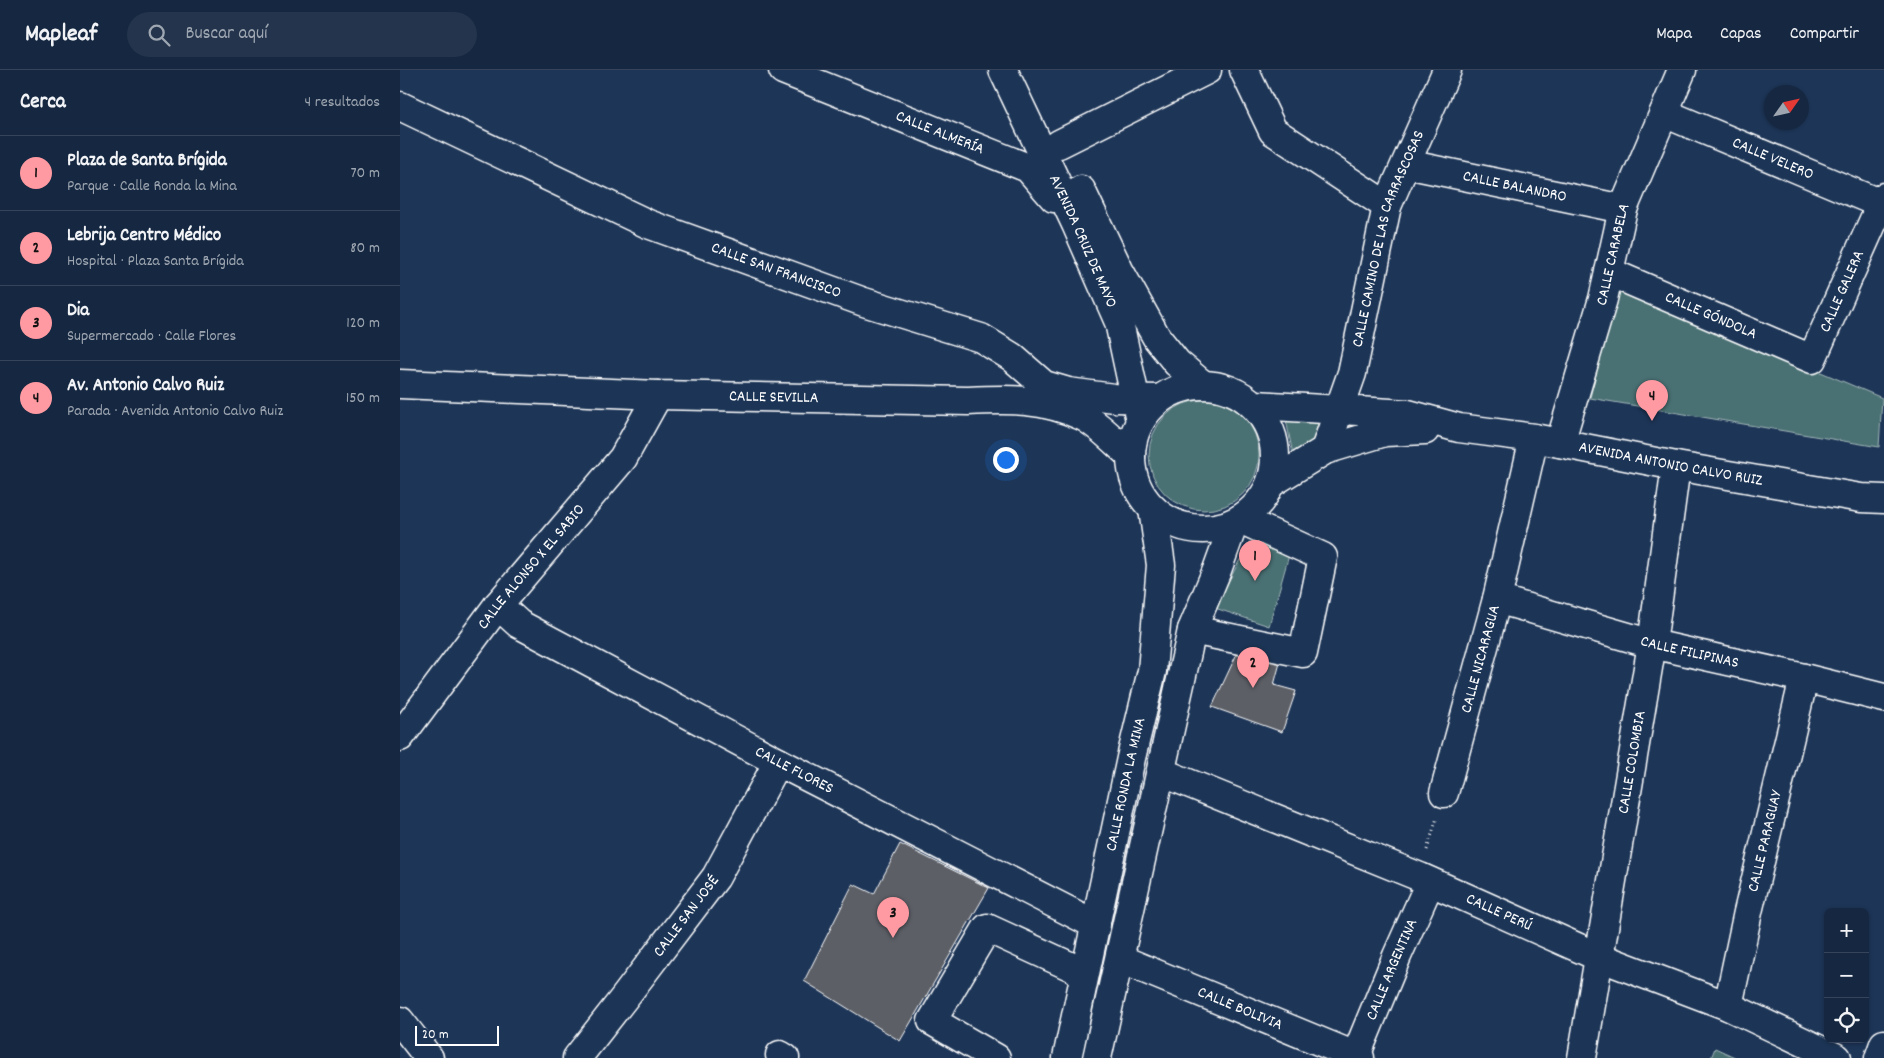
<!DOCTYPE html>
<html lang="es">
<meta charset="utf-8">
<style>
body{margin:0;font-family:Dekko,sans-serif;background:#23344c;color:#f1f3f6}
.controls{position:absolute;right:15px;bottom:15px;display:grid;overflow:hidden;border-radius:8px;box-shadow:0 1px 4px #0004}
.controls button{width:45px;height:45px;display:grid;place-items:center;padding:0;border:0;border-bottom:1px solid #35445a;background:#162841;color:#f1f3f6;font:25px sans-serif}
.compass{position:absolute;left:1364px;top:15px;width:45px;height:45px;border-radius:50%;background:#162841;box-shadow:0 1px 4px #0004;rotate:56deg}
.scale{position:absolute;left:15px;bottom:12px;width:84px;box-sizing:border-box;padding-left:5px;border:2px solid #fff;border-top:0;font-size:14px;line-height:18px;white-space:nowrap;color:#fff;-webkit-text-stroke:4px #1d3557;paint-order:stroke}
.you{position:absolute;left:605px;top:389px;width:18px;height:18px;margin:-12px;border:4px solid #fff;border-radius:50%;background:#1a73e8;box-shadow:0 0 0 8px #1a73e833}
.badge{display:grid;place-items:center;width:32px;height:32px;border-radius:50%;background:#ff9aa2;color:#111;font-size:16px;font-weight:700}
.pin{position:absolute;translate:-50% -41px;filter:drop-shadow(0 1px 2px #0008)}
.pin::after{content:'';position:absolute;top:26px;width:18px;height:15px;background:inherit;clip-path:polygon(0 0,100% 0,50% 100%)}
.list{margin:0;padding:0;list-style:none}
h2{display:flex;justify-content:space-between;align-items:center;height:65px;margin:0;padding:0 20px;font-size:21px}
h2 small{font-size:16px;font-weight:400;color:#9ea6b1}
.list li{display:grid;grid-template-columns:32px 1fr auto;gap:15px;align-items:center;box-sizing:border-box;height:75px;padding:0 20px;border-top:1px solid #35445a}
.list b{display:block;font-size:19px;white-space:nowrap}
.list p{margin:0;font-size:16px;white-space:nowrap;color:#9ea6b1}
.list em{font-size:16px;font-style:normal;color:#9ea6b1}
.icon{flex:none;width:28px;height:28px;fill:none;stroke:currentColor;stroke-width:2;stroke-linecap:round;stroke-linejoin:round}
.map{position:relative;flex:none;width:1484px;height:988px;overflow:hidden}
header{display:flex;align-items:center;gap:30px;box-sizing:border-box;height:70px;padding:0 25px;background:#162841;border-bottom:1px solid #35445a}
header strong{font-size:24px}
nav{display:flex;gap:28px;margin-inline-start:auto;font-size:18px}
.search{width:350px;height:45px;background:#23344c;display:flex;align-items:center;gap:12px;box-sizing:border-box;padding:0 18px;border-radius:28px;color:#9ea6b1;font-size:19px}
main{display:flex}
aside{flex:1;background:#162841}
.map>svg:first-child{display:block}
</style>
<header>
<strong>Mapleaf</strong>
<div class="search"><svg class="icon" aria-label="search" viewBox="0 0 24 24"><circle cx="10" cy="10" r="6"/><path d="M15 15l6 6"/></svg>Buscar aquí</div>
<nav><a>Mapa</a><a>Capas</a><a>Compartir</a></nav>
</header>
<main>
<aside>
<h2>Cerca<small>4 resultados</small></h2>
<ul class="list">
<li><span class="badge">1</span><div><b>Plaza de Santa Brígida</b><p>Parque · Calle Ronda la Mina</p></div><em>70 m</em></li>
<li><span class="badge">2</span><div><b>Lebrija Centro Médico</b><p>Hospital · Plaza Santa Brígida</p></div><em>80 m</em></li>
<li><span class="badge">3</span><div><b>Dia</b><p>Supermercado · Calle Flores</p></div><em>120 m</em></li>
<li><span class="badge">4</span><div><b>Av. Antonio Calvo Ruiz</b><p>Parada · Avenida Antonio Calvo Ruiz</p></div><em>150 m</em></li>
</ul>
</aside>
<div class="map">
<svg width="1484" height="988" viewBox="0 0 1484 988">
<rect width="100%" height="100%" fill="#1d3557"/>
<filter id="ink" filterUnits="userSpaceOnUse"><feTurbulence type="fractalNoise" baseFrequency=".02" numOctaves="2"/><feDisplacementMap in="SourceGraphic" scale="10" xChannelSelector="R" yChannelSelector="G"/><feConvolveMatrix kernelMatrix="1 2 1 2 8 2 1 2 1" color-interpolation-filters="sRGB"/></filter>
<g filter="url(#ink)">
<path fill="#497073" stroke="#a4b8b9" d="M 1218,216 L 1482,328 L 1479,377 L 1190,328 Z
M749 385a55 55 0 1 1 110 0a55 55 0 1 1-110 0Z
M 885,345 L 923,349 L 914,371 L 894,389 Z
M 849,472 L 889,485 L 869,556 L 815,538 Z
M 1315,978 L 1337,988 L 1311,988 Z"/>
<path fill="#5c5f66" stroke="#fff" d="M 840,577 L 881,589 L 874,615 L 896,621 L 882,662 L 812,637 Z
M 500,774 L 589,818 L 500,971 L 404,911 L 453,814 L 474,824 Z"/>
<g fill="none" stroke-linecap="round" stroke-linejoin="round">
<g stroke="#fff" stroke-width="31">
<g id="minor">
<path id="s1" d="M 383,0 L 628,98 L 654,128"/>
<path id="s2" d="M 603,0 L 676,154 L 719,252 L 739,346"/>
<path d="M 844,0 L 873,61 L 987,136"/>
<path id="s3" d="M 0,36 L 248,154 L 464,232 L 581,268 L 612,287 L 644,315 L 668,322 L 714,328 L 759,329"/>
<path id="s4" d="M 1264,43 L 1481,134"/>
<path d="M 659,74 L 807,0"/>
<path id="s5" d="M 1006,94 L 1223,139"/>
<path d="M 681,120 L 719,200 L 757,268 L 777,293 L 802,314"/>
<path id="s6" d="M 1209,202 L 1412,289 L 1484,127"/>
<path id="s7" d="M 0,314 L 258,325 L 568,331 C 610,329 643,328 682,346 C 697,353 717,374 731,386"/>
<circle cx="803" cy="387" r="72"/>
<path id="s8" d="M 855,335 L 1008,344 L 1059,358 L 1134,368 L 1276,396 L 1461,428 L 1484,429"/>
<path id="s9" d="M 1160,373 L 1203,229 L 1223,139 L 1282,0"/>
<path id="s10" d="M 925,380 L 952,303 L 987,136 L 1047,0"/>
<path d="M 871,413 L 925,380 L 985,362 L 1025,360"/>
<path id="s11" d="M 1097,529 L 1252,574 L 1404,608 L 1484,628"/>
<path id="s12" d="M 98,535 L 119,554 L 378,692 L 696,855"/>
<path d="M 792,560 L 903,583 L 923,487 L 840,449"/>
<path id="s13" d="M 0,667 L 98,535 L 223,388 L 258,325"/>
<path id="s14" d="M 761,702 L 1020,807 L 1199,887 L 1328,936 L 1437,988"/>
<path id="s15" d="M 1044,723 L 1097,529 L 1134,368"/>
<path id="s16" d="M 720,889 L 960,988"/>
<path id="s17" d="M 1328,936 L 1348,842 L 1404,608"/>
<path d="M 0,951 L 29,988"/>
<path d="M 380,985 L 385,988"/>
<path id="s18" d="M 177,988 L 224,928 L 316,807 L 378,692"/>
<path d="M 596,988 L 532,951 L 587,858 L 685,903"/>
<path id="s19" d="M 667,988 L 731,688 L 752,601 L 761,495 L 753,439"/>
<path d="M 697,988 L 792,560 L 817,500 L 834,453"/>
<path id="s20" d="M 955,988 L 997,886 L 1030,812"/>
<path id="s21" d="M 1182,988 L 1252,574 L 1276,396"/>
<path d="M 1479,988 L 1484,974"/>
</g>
</g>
<path stroke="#fff" stroke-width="3" stroke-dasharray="1 4" stroke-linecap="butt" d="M 1027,780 L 1037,748"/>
<use href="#minor" stroke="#1d3557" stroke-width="28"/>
</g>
</g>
<g text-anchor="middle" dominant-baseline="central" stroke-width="5" stroke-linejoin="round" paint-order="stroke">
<g font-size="16" fill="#fff" stroke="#1d3557">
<text stroke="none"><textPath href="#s1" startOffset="169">CALLE ALMERÍA</textPath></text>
<text stroke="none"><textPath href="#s4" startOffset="118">CALLE VELERO</textPath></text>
<text stroke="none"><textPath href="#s5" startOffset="111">CALLE BALANDRO</textPath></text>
<text stroke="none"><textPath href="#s10" startOffset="221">CALLE CAMINO DE LAS CARRASCOSAS</textPath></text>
<text stroke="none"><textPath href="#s2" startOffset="189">AVENIDA CRUZ DE MAYO</textPath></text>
<text stroke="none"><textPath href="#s9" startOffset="196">CALLE CARABELA</textPath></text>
<text stroke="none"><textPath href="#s3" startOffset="411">CALLE SAN FRANCISCO</textPath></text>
<text stroke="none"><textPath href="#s6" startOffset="295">CALLE GALERA</textPath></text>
<text stroke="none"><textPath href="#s6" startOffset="111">CALLE GÓNDOLA</textPath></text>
<text stroke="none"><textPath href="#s7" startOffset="374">CALLE SEVILLA</textPath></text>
<text stroke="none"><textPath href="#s8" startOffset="421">AVENIDA ANTONIO CALVO RUIZ</textPath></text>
<text stroke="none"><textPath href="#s13" startOffset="215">CALLE ALONSO X EL SABIO</textPath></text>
<text stroke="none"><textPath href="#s11" startOffset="200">CALLE FILIPINAS</textPath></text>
<text stroke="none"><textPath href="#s15" startOffset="139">CALLE NICARAGUA</textPath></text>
<text stroke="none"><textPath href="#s21" startOffset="300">CALLE COLOMBIA</textPath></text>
<text stroke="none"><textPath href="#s12" startOffset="340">CALLE FLORES</textPath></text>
<text stroke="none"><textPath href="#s19" startOffset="280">CALLE RONDA LA MINA</textPath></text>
<text stroke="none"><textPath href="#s17" startOffset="169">CALLE PARAGUAY</textPath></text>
<text stroke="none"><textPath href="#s14" startOffset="366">CALLE PERÚ</textPath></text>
<text stroke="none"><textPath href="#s18" startOffset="179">CALLE SAN JOSÉ</textPath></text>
<text stroke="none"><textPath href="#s20" startOffset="96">CALLE ARGENTINA</textPath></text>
<text stroke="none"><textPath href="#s16" startOffset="130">CALLE BOLIVIA</textPath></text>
</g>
</g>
</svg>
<div class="controls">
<button>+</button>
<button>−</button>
<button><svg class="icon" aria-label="locate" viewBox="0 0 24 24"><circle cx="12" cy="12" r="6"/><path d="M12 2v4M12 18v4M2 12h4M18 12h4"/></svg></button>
</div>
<svg class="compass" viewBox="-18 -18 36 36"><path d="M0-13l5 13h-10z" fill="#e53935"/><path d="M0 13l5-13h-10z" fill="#9ea6b1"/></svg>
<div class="scale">20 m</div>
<div class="you"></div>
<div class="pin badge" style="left:855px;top:511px">1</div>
<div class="pin badge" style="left:853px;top:618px">2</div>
<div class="pin badge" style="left:493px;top:868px">3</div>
<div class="pin badge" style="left:1252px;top:351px">4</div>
</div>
</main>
